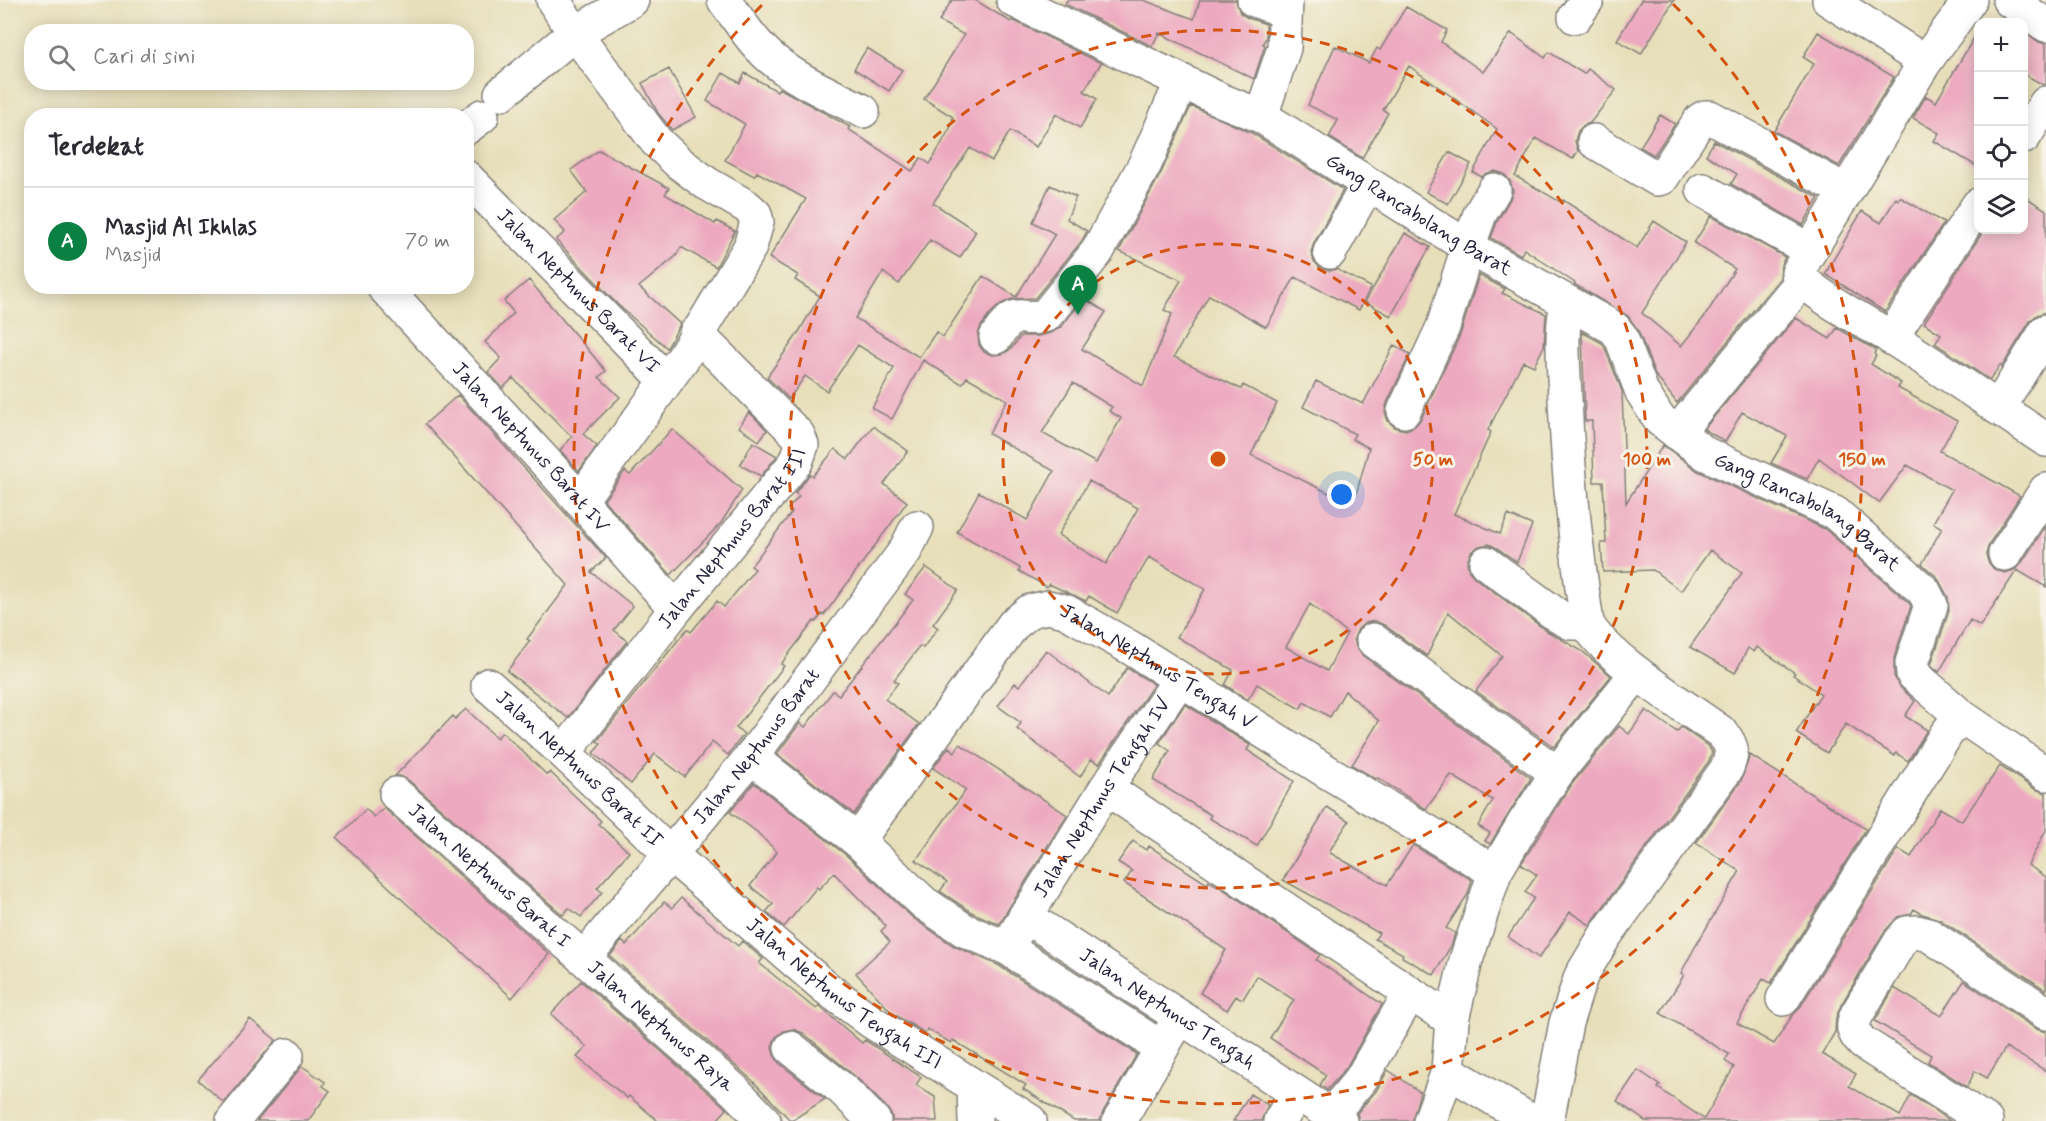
<!DOCTYPE html>
<html lang="id">
<meta charset="utf-8">
<style>
body{margin:0;font-family:Mynerve,sans-serif;background:#f2f2f3;color:#2b2b33}
.controls{position:absolute;right:18px;top:18px;display:grid;overflow:hidden;border-radius:12px;box-shadow:0 3px 15px #0003}
.controls button{width:54px;height:54px;display:grid;place-items:center;padding:0;border:0;border-bottom:2px solid #e1e1e2;background:#fff;color:#2b2b33;font:30px sans-serif}
.you{position:absolute;left:1342px;top:495px;width:21px;height:21px;margin:-15px;border:4px solid #fff;border-radius:50%;background:#1a73e8;box-shadow:0 0 0 9px #1a73e833}
.badge{display:grid;place-items:center;width:39px;height:39px;border-radius:50%;background:#0b8043;color:#fff;font-size:20px;font-weight:700}
.pin{position:absolute;translate:-50% -50px;filter:drop-shadow(0 2px 3px #0008)}
.pin::after{content:'';position:absolute;top:32px;width:21px;height:18px;background:inherit;clip-path:polygon(0 0,100% 0,50% 100%)}
.list{margin:0;padding:0;list-style:none}
h2{display:flex;justify-content:space-between;align-items:center;height:78px;margin:0;padding:0 24px;font-size:26px}
h2 small{font-size:20px;font-weight:400;color:#7c7c81}
.list li{display:grid;grid-template-columns:39px 1fr auto;gap:18px;align-items:center;box-sizing:border-box;height:108px;padding:0 24px;border-top:2px solid #e1e1e2}
.list b{display:block;font-size:22px;white-space:nowrap}
.list p{margin:0;font-size:20px;white-space:nowrap;color:#7c7c81}
.list em{font-size:20px;font-style:normal;color:#7c7c81}
.icon{flex:none;width:33px;height:33px;fill:none;stroke:currentColor;stroke-width:2;stroke-linecap:round;stroke-linejoin:round}
.map{position:relative;flex:none;width:2046px;height:1121px;overflow:hidden}
.search{position:absolute;background:#fff;box-shadow:0 3px 15px #0003;left:24px;top:24px;width:450px;height:66px;display:flex;align-items:center;gap:15px;box-sizing:border-box;padding:0 21px;border-radius:24px;color:#7c7c81;font-size:22px}
.panel{position:absolute;background:#fff;box-shadow:0 3px 15px #0003;left:24px;top:108px;width:450px;height:186px;border-radius:24px}
.map>svg:first-child{display:block}
</style>
<div class="map">
<svg width="2046" height="1121" viewBox="0 0 2046 1121">
<rect width="100%" height="100%" fill="#f7f3e8"/>
<filter id="ink" filterUnits="userSpaceOnUse"><feTurbulence type="fractalNoise" baseFrequency=".0167" numOctaves="2"/><feDisplacementMap in="SourceGraphic" scale="12" xChannelSelector="R" yChannelSelector="G"/><feConvolveMatrix kernelMatrix="1 2 1 2 8 2 1 2 1" color-interpolation-filters="sRGB"/></filter>
<filter id="wash" filterUnits="userSpaceOnUse"><feTurbulence type="fractalNoise" baseFrequency=".008" numOctaves="4" result="noise"/><feDisplacementMap in="SourceGraphic" scale="24" xChannelSelector="R" yChannelSelector="G"/><feGaussianBlur stdDeviation="1.35" result="paint"/><feColorMatrix in="noise" values="0 0 0 0 0 0 0 0 0 0 0 0 0 0 0 0 0 1.4 0 .05"/><feComposite in="paint" operator="in"/></filter>
<g filter="url(#wash)">
<rect width="100%" height="100%" fill="#e7dfb9"/>
<g id="blocks">
<path fill="#eda9c0" fill-rule="evenodd" d="M 952,0 L 975,0 L 1011,22 L 1012,20 L 1101,63 L 1084,91 L 1097,99 L 1080,128 L 1056,114 L 1036,147 L 1010,131 L 992,161 L 970,148 L 933,203 L 976,231 L 960,258 L 930,240 L 899,284 L 883,272 L 855,318 L 919,357 L 936,332 L 943,337 L 983,276 L 1016,297 L 1055,234 L 1033,222 L 1050,185 L 1076,197 L 1067,219 L 1087,231 L 1081,242 L 1035,298 L 1012,299 L 1001,304 L 991,313 L 981,326 L 978,334 L 979,345 L 984,352 L 993,355 L 1003,354 L 1011,349 L 1021,336 L 1038,336 L 1051,333 L 1061,327 L 1084,298 L 1106,312 L 1082,349 L 1143,386 L 1172,314 L 1164,310 L 1181,280 L 1119,251 L 1161,173 L 1191,106 L 1252,133 L 1343,190 L 1314,243 L 1311,252 L 1314,261 L 1321,269 L 1330,271 L 1336,269 L 1371,287 L 1359,310 L 1295,277 L 1266,327 L 1209,295 L 1174,357 L 1241,389 L 1243,385 L 1277,403 L 1251,455 L 1343,500 L 1347,490 L 1356,495 L 1369,448 L 1352,439 L 1355,434 L 1303,407 L 1316,381 L 1363,404 L 1394,345 L 1410,354 L 1387,403 L 1385,412 L 1388,421 L 1396,428 L 1406,430 L 1415,426 L 1421,419 L 1460,335 L 1479,275 L 1505,289 L 1502,293 L 1546,314 L 1544,346 L 1534,366 L 1523,361 L 1488,430 L 1491,432 L 1454,514 L 1500,534 L 1508,515 L 1532,525 L 1517,562 L 1497,548 L 1489,544 L 1479,546 L 1471,552 L 1467,562 L 1469,571 L 1475,578 L 1547,631 L 1582,651 L 1611,676 L 1554,747 L 1476,691 L 1502,656 L 1448,612 L 1427,656 L 1384,625 L 1375,621 L 1365,623 L 1358,629 L 1354,638 L 1356,647 L 1362,655 L 1531,778 L 1490,844 L 1485,841 L 1490,833 L 1478,826 L 1493,800 L 1451,775 L 1426,809 L 1378,778 L 1376,779 L 1352,765 L 1379,721 L 1345,691 L 1330,717 L 1304,702 L 1300,709 L 1257,684 L 1248,700 L 1225,685 L 1233,670 L 1177,637 L 1205,589 L 1149,557 L 1117,613 L 1089,596 L 1086,601 L 1049,584 L 1047,587 L 1019,571 L 1020,568 L 957,532 L 979,492 L 1027,520 L 1054,471 L 989,434 L 1007,400 L 967,377 L 962,384 L 923,360 L 892,419 L 872,408 L 894,368 L 858,345 L 827,391 L 805,376 L 789,399 L 767,377 L 797,335 L 820,296 L 795,280 L 798,275 L 769,258 L 806,199 L 757,172 L 754,176 L 725,160 L 745,124 L 707,101 L 723,73 L 740,83 L 745,73 L 777,91 L 779,88 L 850,127 L 848,129 L 912,171 L 921,158 L 930,164 L 954,121 L 952,119 L 953,117 L 924,99 L 964,35 L 939,21 ZM 1073,383 L 1112,407 L 1109,411 L 1121,418 L 1096,463 L 1042,433 ZM 1089,481 L 1138,508 L 1106,564 L 1058,535 ZM 1310,604 L 1347,633 L 1327,671 L 1286,647 Z
M 1067,0 L 1143,0 L 1194,19 L 1200,0 L 1236,0 L 1240,13 L 1248,18 L 1266,24 L 1266,37 L 1263,44 L 1265,45 L 1254,79 L 1159,33 L 1152,46 L 1065,4 Z
M 1641,0 L 1674,0 L 1641,54 L 1617,40 Z
M 1406,7 L 1447,30 L 1441,42 L 1483,72 L 1511,33 L 1545,58 L 1549,52 L 1584,74 L 1588,69 L 1616,90 L 1590,123 L 1584,125 L 1578,131 L 1575,141 L 1578,151 L 1573,159 L 1536,138 L 1515,176 L 1562,203 L 1563,200 L 1637,248 L 1654,221 L 1686,242 L 1642,313 L 1681,346 L 1705,316 L 1735,269 L 1694,243 L 1711,216 L 1785,257 L 1781,265 L 1780,278 L 1677,403 L 1655,375 L 1638,330 L 1628,316 L 1574,284 L 1575,283 L 1524,249 L 1521,255 L 1491,238 L 1497,222 L 1510,199 L 1513,191 L 1510,181 L 1504,174 L 1495,171 L 1485,174 L 1482,177 L 1473,172 L 1497,129 L 1409,66 L 1383,110 L 1388,113 L 1362,158 L 1329,137 L 1338,120 L 1308,105 L 1335,46 L 1369,63 L 1377,48 L 1380,50 Z
M 1978,31 L 1978,167 L 1934,141 L 1939,133 L 1913,118 L 1926,96 L 1936,102 Z
M 1818,32 L 1894,77 L 1839,166 L 1774,131 L 1814,64 L 1803,57 Z
M 2024,32 L 2036,41 L 2046,44 L 2046,84 L 2043,85 L 2024,74 Z
M 867,48 L 902,70 L 889,91 L 854,69 Z
M 669,69 L 696,117 L 672,130 L 658,113 L 642,83 Z
M 1660,115 L 1675,124 L 1654,155 L 1640,147 Z
M 1714,141 L 1819,198 L 1803,225 L 1731,184 L 1737,174 L 1706,155 Z
M 599,150 L 669,188 L 665,194 L 715,224 L 717,221 L 735,231 L 716,267 L 681,247 L 676,256 L 639,287 L 680,324 L 667,348 L 618,305 L 556,240 L 565,232 L 554,220 L 587,192 L 571,170 Z
M 1449,152 L 1471,164 L 1448,204 L 1426,192 Z
M 2024,196 L 2046,210 L 2046,312 L 2037,315 L 2030,321 L 2002,367 L 2000,365 L 1990,380 L 1935,343 L 1941,334 L 1924,323 L 1984,230 L 2024,230 Z
M 1900,197 L 1944,223 L 1885,312 L 1825,274 L 1862,211 L 1881,223 L 1896,198 L 1899,200 Z
M 1405,233 L 1430,247 L 1391,316 L 1365,302 Z
M 529,280 L 606,371 L 599,377 L 620,397 L 583,434 L 597,446 L 579,471 L 560,450 L 572,437 L 513,378 L 503,388 L 488,372 L 501,358 L 485,342 L 514,313 L 504,301 Z
M 1796,318 L 1830,339 L 1837,328 L 1876,350 L 1874,354 L 1876,356 L 1871,364 L 1901,383 L 1898,388 L 1957,421 L 1940,451 L 2020,496 L 1989,544 L 1986,554 L 1988,562 L 1994,569 L 2005,573 L 2014,570 L 2021,564 L 2046,525 L 2046,587 L 2017,570 L 1980,626 L 1970,620 L 1939,672 L 1931,665 L 1949,611 L 1948,597 L 1937,577 L 1922,564 L 1942,528 L 1933,523 L 1952,490 L 1907,465 L 1879,503 L 1819,458 L 1807,479 L 1771,463 L 1787,436 L 1742,412 L 1725,442 L 1704,429 Z
M 1582,332 L 1602,343 L 1604,346 L 1622,391 L 1626,503 L 1663,445 L 1698,471 L 1825,529 L 1909,603 L 1911,606 L 1894,658 L 1894,676 L 1901,688 L 1915,701 L 1905,716 L 1927,730 L 1908,761 L 1896,753 L 1895,756 L 1846,724 L 1827,753 L 1796,733 L 1821,694 L 1793,675 L 1795,673 L 1757,647 L 1754,652 L 1748,648 L 1735,673 L 1690,647 L 1742,573 L 1710,550 L 1681,591 L 1653,570 L 1603,572 L 1601,543 L 1606,543 L 1603,482 L 1594,482 L 1592,421 L 1585,421 Z
M 458,395 L 606,558 L 591,572 L 633,606 L 614,630 L 627,641 L 568,718 L 507,671 L 530,641 L 527,639 L 568,585 L 425,424 Z
M 749,412 L 767,430 L 759,441 L 739,427 Z
M 873,426 L 908,451 L 884,484 L 907,502 L 824,615 L 822,614 L 816,622 L 814,621 L 781,664 L 784,666 L 736,728 L 744,734 L 728,755 L 712,742 L 685,777 L 655,754 L 631,784 L 593,753 L 601,744 L 597,741 L 687,629 L 691,632 L 717,601 L 724,607 L 755,569 L 751,566 L 792,512 L 788,509 L 799,496 L 795,493 L 810,474 L 813,476 L 835,449 L 848,459 Z
M 672,429 L 742,490 L 721,523 L 671,575 L 604,500 L 625,471 L 630,475 Z
M 753,442 L 777,456 L 761,476 L 740,465 Z
M 926,567 L 958,590 L 933,624 L 938,628 L 923,648 L 920,646 L 894,680 L 898,683 L 885,699 L 919,724 L 854,814 L 777,754 L 800,723 L 805,727 L 833,691 L 839,695 L 913,600 L 905,594 Z
M 1046,650 L 1108,697 L 1127,668 L 1154,684 L 1099,764 L 1091,759 L 1080,777 L 1017,729 L 1021,723 L 998,706 L 1015,683 L 1019,686 Z
M 1185,704 L 1250,745 L 1247,750 L 1294,781 L 1257,846 L 1209,818 L 1211,815 L 1153,780 L 1170,751 L 1159,743 Z
M 466,709 L 497,738 L 502,732 L 547,775 L 550,772 L 601,821 L 598,824 L 629,852 L 597,888 L 602,892 L 581,917 L 569,908 L 563,915 L 408,780 L 400,776 L 395,776 L 453,716 L 455,719 Z
M 1646,710 L 1677,732 L 1681,727 L 1709,747 L 1712,752 L 1709,761 L 1590,925 L 1570,912 L 1539,958 L 1508,937 L 1534,898 L 1525,892 L 1537,875 L 1521,864 L 1572,784 L 1619,726 L 1629,734 Z
M 960,744 L 1067,815 L 999,924 L 973,913 L 940,891 L 947,882 L 916,860 L 966,790 L 933,768 L 949,747 L 955,752 Z
M 1750,755 L 1866,829 L 1771,983 L 1763,979 L 1737,1023 L 1774,1044 L 1792,1016 L 1799,1009 L 1898,849 L 1911,857 L 1940,808 L 1962,821 L 2000,766 L 2035,789 L 2046,793 L 2046,830 L 2028,865 L 2046,877 L 2046,990 L 1939,919 L 1922,914 L 1914,909 L 1911,914 L 1898,917 L 1884,932 L 1841,1005 L 1836,1018 L 1835,1032 L 1822,1054 L 1856,1074 L 1849,1086 L 1900,1116 L 1911,1095 L 1950,1121 L 1645,1121 L 1617,1101 L 1638,1070 L 1660,1085 L 1658,1088 L 1704,1119 L 1734,1067 L 1725,1061 L 1729,1054 L 1660,1013 L 1684,975 L 1681,973 L 1695,947 L 1740,871 L 1696,843 L 1741,781 Z
M 754,783 L 846,855 L 913,918 L 954,946 L 998,965 L 1137,1054 L 1103,1112 L 1100,1121 L 1074,1121 L 1023,1089 L 1026,1085 L 953,1040 L 951,1043 L 927,1029 L 925,1033 L 892,1013 L 856,973 L 890,942 L 881,931 L 886,926 L 834,873 L 819,889 L 817,887 L 784,927 L 766,912 L 773,904 L 750,886 L 777,852 L 757,832 L 730,812 Z
M 1327,807 L 1349,821 L 1330,850 L 1330,853 L 1387,885 L 1413,845 L 1472,880 L 1468,894 L 1446,928 L 1455,933 L 1452,944 L 1434,975 L 1402,957 L 1403,954 L 1375,939 L 1379,933 L 1283,880 Z
M 384,808 L 549,954 L 512,998 L 434,926 L 409,906 L 337,838 L 366,809 L 374,817 Z
M 1133,841 L 1146,850 L 1149,846 L 1207,884 L 1209,881 L 1220,887 L 1320,955 L 1316,960 L 1382,1004 L 1346,1068 L 1327,1090 L 1320,1085 L 1326,1075 L 1270,1038 L 1294,1000 L 1257,976 L 1243,999 L 1236,996 L 1227,1010 L 1200,993 L 1226,950 L 1124,883 L 1132,871 L 1118,862 Z
M 681,898 L 738,946 L 742,941 L 763,959 L 759,963 L 808,1003 L 817,1009 L 819,1006 L 862,1043 L 865,1040 L 921,1077 L 916,1085 L 935,1097 L 937,1121 L 892,1121 L 892,1116 L 887,1108 L 856,1077 L 803,1033 L 793,1029 L 784,1031 L 776,1037 L 772,1046 L 774,1055 L 779,1063 L 825,1099 L 791,1121 L 753,1081 L 610,956 L 622,941 L 626,945 L 664,902 L 672,908 Z
M 581,981 L 727,1109 L 716,1121 L 658,1121 L 629,1096 L 627,1098 L 577,1057 L 587,1047 L 551,1014 Z
M 1964,981 L 2036,1029 L 2046,1032 L 2046,1071 L 2006,1047 L 1987,1078 L 1975,1071 L 1967,1087 L 1928,1062 L 1931,1055 L 1875,1021 L 1894,988 L 1941,1016 Z
M 250,1019 L 276,1040 L 224,1103 L 198,1080 Z
M 302,1066 L 325,1082 L 323,1086 L 330,1091 L 308,1121 L 257,1121 Z
M 1388,1070 L 1420,1092 L 1412,1121 L 1359,1121 L 1357,1113 L 1376,1091 Z
M 1250,1094 L 1268,1105 L 1261,1121 L 1233,1121 Z"/>
</g>
</g>
<g filter="url(#ink)">
<use href="#blocks" fill-opacity="0" stroke="#84807a" stroke-width="1.5"/>
<g fill="none" stroke-linecap="round" stroke-linejoin="round">
<g stroke="#84807a" stroke-width="36">
<g id="minor">
<path d="M 553,0 L 575,33 L 656,141 L 678,162 L 706,183 L 746,206 L 755,214 L 757,222 L 750,247 L 683,358 L 580,501"/>
<path d="M 724,0 C 739,20 752,42 771,58 C 797,81 832,95 863,111"/>
<path id="s1" d="M 1013,0 L 1223,101 L 1261,116 L 1468,247 L 1614,328 L 1621,337 L 1642,392 L 1659,419 L 1706,454 L 1835,513 L 1924,591 L 1931,605 L 1912,663 L 1913,674 L 1961,716"/>
<path d="M 1254,0 L 1285,11"/>
<path d="M 1829,0 L 1925,62"/>
<path d="M 1970,0 L 1925,62 L 1805,259 L 1798,273 C 1807,292 1871,325 1892,338 C 1944,371 1995,406 2046,440"/>
<path d="M 2009,0 L 2046,25"/>
<path d="M 1575,17 L 1587,0"/>
<path d="M 501,94 L 575,33 L 632,0"/>
<path d="M 1261,116 L 1284,48 L 1286,0"/>
<path d="M 466,128 L 482,116"/>
<path d="M 2024,137 L 2046,103"/>
<path d="M 1594,141 L 1657,179 L 1662,178 L 1700,120 L 1705,117 L 1710,117 L 1846,191"/>
<path id="s2" d="M 466,177 L 666,380"/>
<path d="M 1703,190 L 1810,250"/>
<path d="M 1330,252 L 1368,184"/>
<path id="s3" d="M 383,286 L 552,469 L 676,609"/>
<path d="M 996,337 C 1020,302 1019,325 1046,315 L 1097,252 L 1145,164 L 1182,81"/>
<path d="M 1891,338 L 1978,205"/>
<path d="M 1998,408 L 2046,331"/>
<path d="M 1404,411 L 1443,327 L 1468,247 L 1480,214 L 1494,190"/>
<path d="M 1677,433 L 1802,281"/>
<path d="M 2005,554 L 2046,490"/>
<path d="M 1486,563 L 1558,616 L 1571,623 L 1587,623"/>
<path d="M 1373,640 L 1557,773"/>
<path id="s4" d="M 488,685 L 564,753 L 670,854 L 825,987 L 872,1022 L 1030,1121"/>
<path id="s5" d="M 564,753 L 676,609 L 796,462 L 802,445 L 798,435 L 696,333"/>
<path d="M 751,757 L 858,841 L 924,903 L 964,930 L 1007,948 L 1162,1048"/>
<path d="M 1106,788 L 1410,993"/>
<path id="s6" d="M 396,794 L 734,1090 L 764,1121"/>
<path id="s7" d="M 858,841 L 1013,625 L 1030,611 L 1048,607 L 1065,611 L 1131,648 L 1326,771 L 1495,872"/>
<path id="s8" d="M 1025,916 L 1340,1121"/>
<path id="s9" d="M 1015,934 L 1106,788 L 1180,679"/>
<path id="s10" d="M 584,958 L 751,757 L 905,551 L 917,527"/>
<path d="M 1783,999 L 1947,733 L 1961,716 L 2046,774"/>
<path d="M 791,1048 L 843,1090 L 874,1121"/>
<path d="M 1448,1071 L 1531,1121"/>
<path d="M 974,1087 L 975,1121"/>
<path d="M 1331,1115 L 1361,1079 L 1410,993 L 1452,1020"/>
<path d="M 233,1121 L 287,1055"/>
<path d="M 1119,1121 L 1173,1029"/>
<path d="M 1280,1121 L 1296,1094"/>
<path d="M 1430,1121 L 1448,1071 L 1452,1020 L 1466,960 L 1495,872 L 1524,823 L 1557,773 L 1637,673"/>
<path d="M 1547,1121 L 1566,1023 L 1581,976 L 1605,936 L 1726,770 C 1733,753 1734,747 1722,733 C 1689,709 1603,656 1587,623 C 1576,549 1568,474 1565,399 C 1564,368 1560,334 1567,303"/>
<path d="M 1986,1121 L 1863,1043 C 1853,1033 1851,1027 1857,1014 L 1900,942 L 1907,933 L 1917,932 L 1929,935 L 2046,1013"/>
</g>
</g>
<use href="#minor" stroke="#fff" stroke-width="33"/>
</g>
</g>
<g fill="none" stroke="#d45411" stroke-width="3" stroke-dasharray="10 8">
<circle cx="1218" cy="459" r="215"/>
<circle cx="1218" cy="459" r="429"/>
<path d="M1673 4A644 644 0 1 1 763 4"/>
</g>
<g text-anchor="middle" dominant-baseline="central" stroke-width="6" stroke-linejoin="round" paint-order="stroke">
<g font-size="20" fill="#22223b" stroke="#f7f3e8">
<text stroke="none"><textPath href="#s1" startOffset="460">Gang Rancabolang Barat</textPath></text>
<text stroke="none"><textPath href="#s2" startOffset="160">Jalan Neptunus Barat VI</textPath></text>
<text stroke="none"><textPath href="#s3" startOffset="219">Jalan Neptunus Barat IV</textPath></text>
<text stroke="none"><textPath href="#s1" startOffset="964">Gang Rancabolang Barat</textPath></text>
<text stroke="none"><textPath href="#s5" startOffset="273">Jalan Neptunus Barat III</textPath></text>
<text stroke="none"><textPath href="#s7" startOffset="432">Jalan Neptunus Tengah V</textPath></text>
<text stroke="none"><textPath href="#s10" startOffset="273">Jalan Neptunus Barat</textPath></text>
<text stroke="none"><textPath href="#s4" startOffset="124">Jalan Neptunus Barat II</textPath></text>
<text stroke="none"><textPath href="#s9" startOffset="162">Jalan Neptunus Tengah IV</textPath></text>
<text stroke="none"><textPath href="#s6" startOffset="124">Jalan Neptunus Barat I</textPath></text>
<text stroke="none"><textPath href="#s4" startOffset="472">Jalan Neptunus Tengah III</textPath></text>
<text stroke="none"><textPath href="#s8" startOffset="170">Jalan Neptunus Tengah</textPath></text>
<text stroke="none"><textPath href="#s6" startOffset="352">Jalan Neptunus Raya</textPath></text>
</g>
</g>
<circle cx="1218" cy="459" r="9" fill="#d45411" stroke="#f7f3e8" stroke-width="3"/>
<g font-size="18" text-anchor="middle" font-weight="bold" fill="#d45411" stroke="#f7f3e8" stroke-width="6" stroke-linejoin="round" paint-order="stroke">
<text x="1433" y="465">50 m</text>
<text x="1647" y="465">100 m</text>
<text x="1862" y="465">150 m</text>
</g>
</svg>
<div class="controls">
<button>+</button>
<button>−</button>
<button><svg class="icon" aria-label="locate" viewBox="0 0 24 24"><circle cx="12" cy="12" r="6"/><path d="M12 2v4M12 18v4M2 12h4M18 12h4"/></svg></button>
<button><svg class="icon" aria-label="layers" viewBox="0 0 24 24"><path d="M12 4l9 5-9 5-9-5zM3 14l9 5 9-5"/></svg></button>
</div>
<div class="you"></div>
<div class="pin badge" style="left:1078px;top:315px">A</div>
<div class="search"><svg class="icon" aria-label="search" viewBox="0 0 24 24"><circle cx="10" cy="10" r="6"/><path d="M15 15l6 6"/></svg>Cari di sini</div>
<section class="panel">
<h2>Terdekat<small></small></h2>
<ul class="list">
<li><span class="badge">A</span><div><b>Masjid Al Ikhlas</b><p>Masjid</p></div><em>70 m</em></li>
</ul>
</section>
</div>
